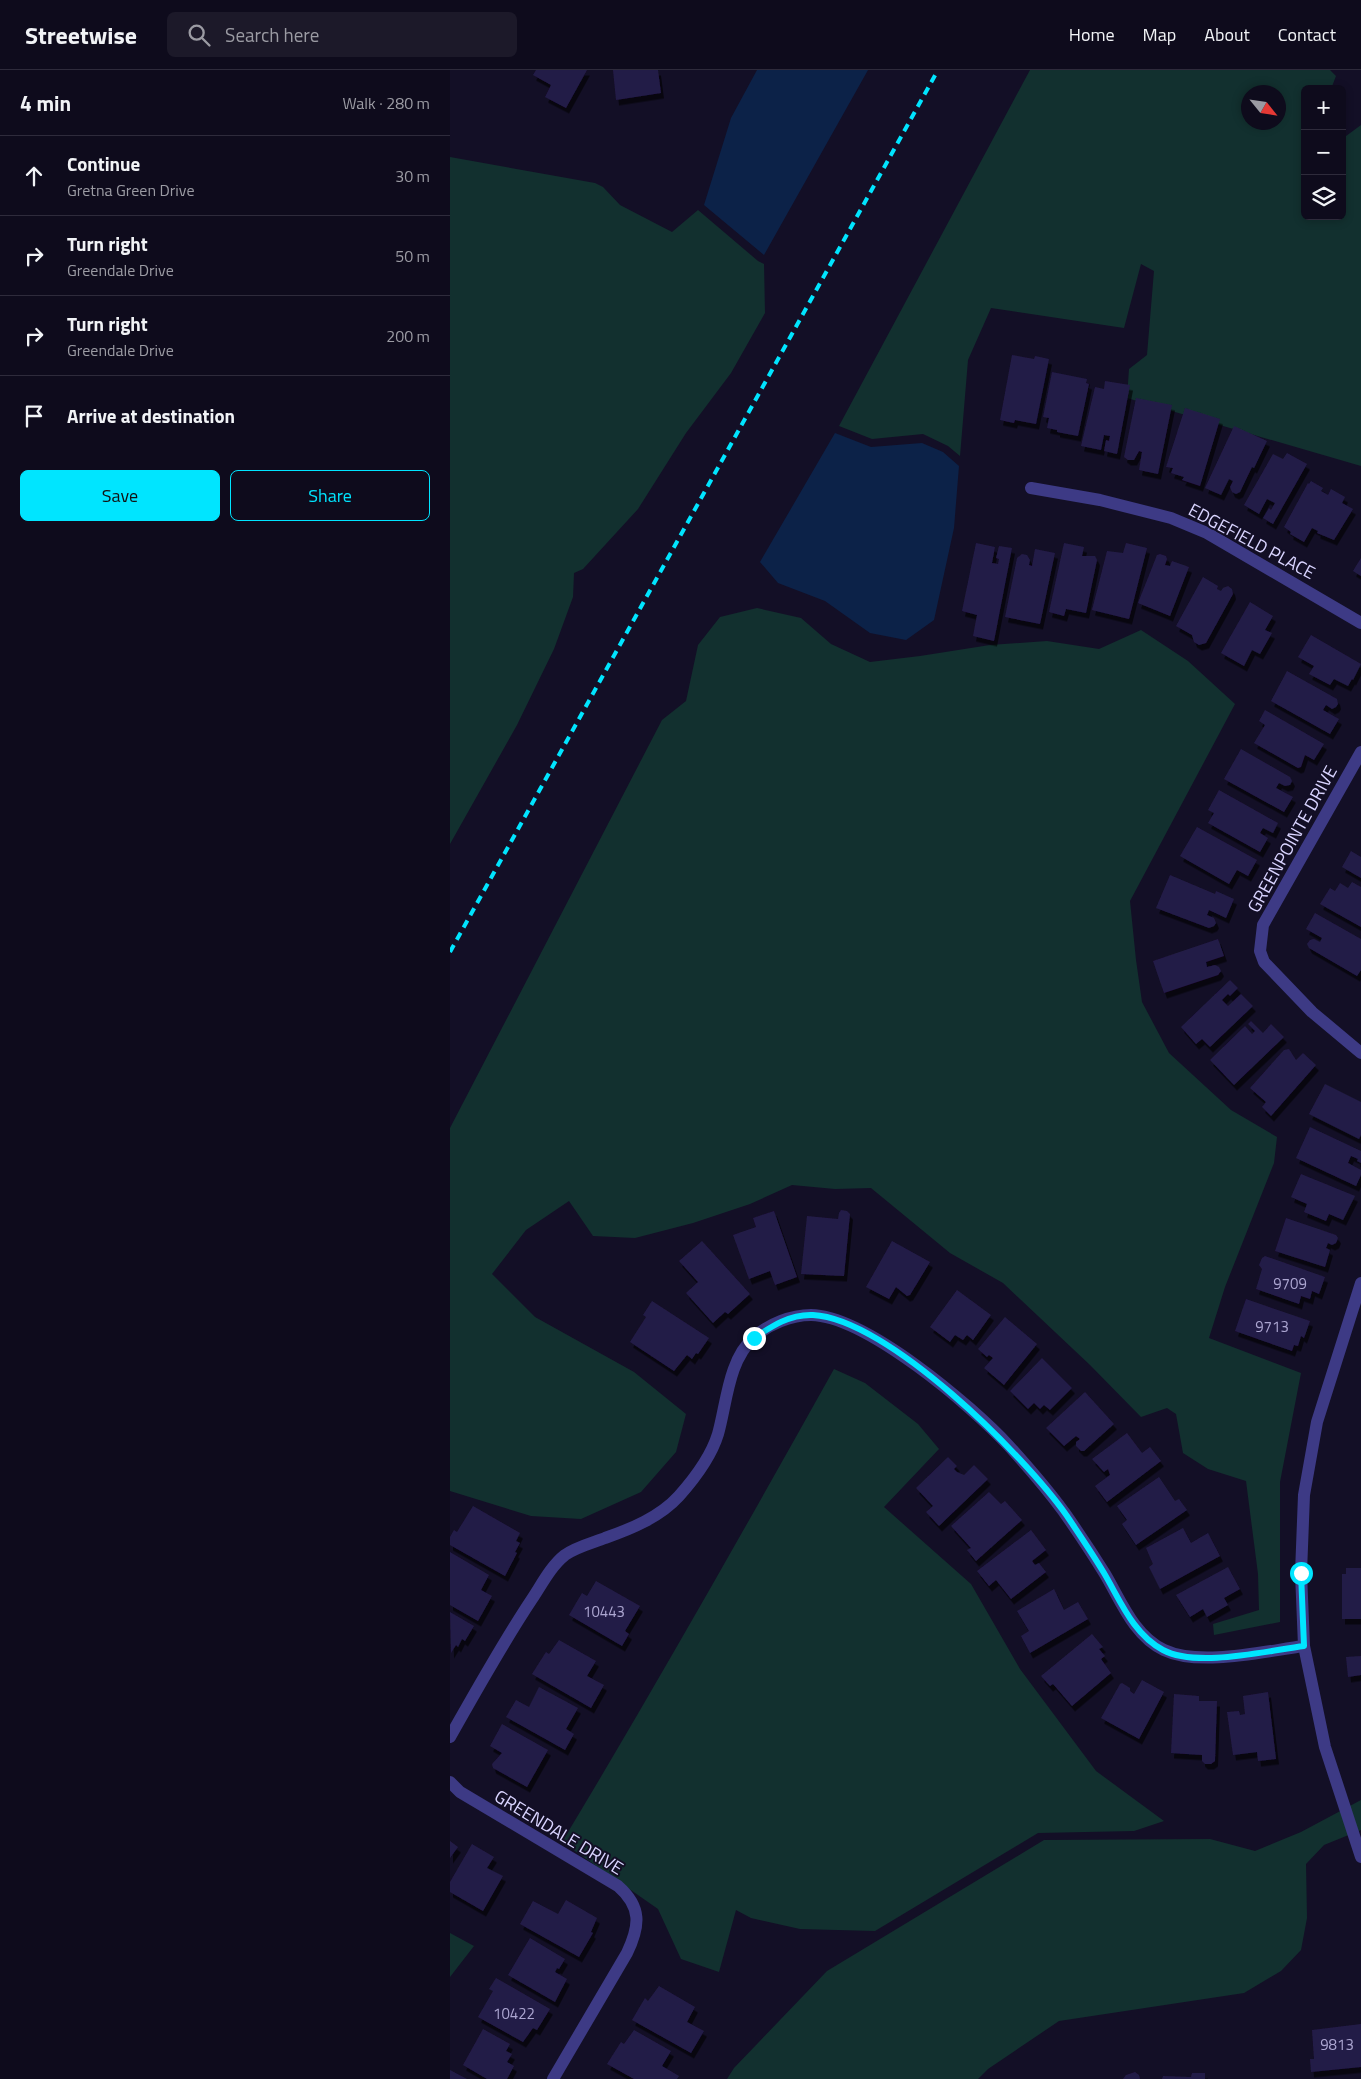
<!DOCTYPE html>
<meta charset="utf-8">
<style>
body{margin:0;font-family:"Titillium Web",sans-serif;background:#1c1929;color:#f1f3f6}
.controls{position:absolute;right:15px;top:15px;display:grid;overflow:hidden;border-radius:8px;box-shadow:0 2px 8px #0003}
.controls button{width:45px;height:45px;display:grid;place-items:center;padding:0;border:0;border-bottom:1px solid #2e2b3b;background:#0e0b1c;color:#f1f3f6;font:25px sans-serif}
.compass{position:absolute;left:791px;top:15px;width:45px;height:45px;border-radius:50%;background:#0e0b1c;box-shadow:0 2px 8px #0003;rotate:120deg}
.stop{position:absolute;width:15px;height:15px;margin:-11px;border:4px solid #00e5ff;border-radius:50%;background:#fff}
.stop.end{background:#00e5ff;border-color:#fff;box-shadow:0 1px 5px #0008}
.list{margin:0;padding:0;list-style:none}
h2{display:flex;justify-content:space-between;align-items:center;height:65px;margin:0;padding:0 20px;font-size:21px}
h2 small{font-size:16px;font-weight:400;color:#9b9ba3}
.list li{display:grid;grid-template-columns:32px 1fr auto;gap:15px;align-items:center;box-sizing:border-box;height:80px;padding:0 20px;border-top:1px solid #2e2b3b}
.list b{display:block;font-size:19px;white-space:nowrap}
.list p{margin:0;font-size:16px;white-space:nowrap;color:#9b9ba3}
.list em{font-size:16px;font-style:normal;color:#9b9ba3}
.actions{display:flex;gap:10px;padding:15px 20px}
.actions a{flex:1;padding:11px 0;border:1px solid #00e5ff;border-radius:8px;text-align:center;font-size:18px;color:#00e5ff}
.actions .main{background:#00e5ff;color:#111}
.icon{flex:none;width:28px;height:28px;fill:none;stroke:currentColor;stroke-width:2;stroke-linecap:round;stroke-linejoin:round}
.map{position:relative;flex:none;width:911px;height:2009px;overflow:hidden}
header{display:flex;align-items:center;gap:30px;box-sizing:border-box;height:70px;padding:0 25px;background:#0e0b1c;border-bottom:1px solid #2e2b3b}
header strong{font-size:24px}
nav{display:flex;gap:28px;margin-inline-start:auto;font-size:18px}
.search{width:350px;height:45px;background:#1c1929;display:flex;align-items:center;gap:12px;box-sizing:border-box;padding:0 18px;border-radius:8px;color:#9b9ba3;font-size:19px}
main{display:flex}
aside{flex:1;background:#0e0b1c}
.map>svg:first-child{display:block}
</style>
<header>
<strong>Streetwise</strong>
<div class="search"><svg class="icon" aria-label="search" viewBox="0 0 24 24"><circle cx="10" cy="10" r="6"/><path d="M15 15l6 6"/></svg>Search here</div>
<nav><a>Home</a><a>Map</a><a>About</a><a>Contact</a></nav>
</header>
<main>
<aside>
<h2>4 min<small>Walk · 280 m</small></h2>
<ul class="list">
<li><svg class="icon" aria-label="ahead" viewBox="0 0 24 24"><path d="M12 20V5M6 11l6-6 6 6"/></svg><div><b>Continue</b><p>Gretna Green Drive</p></div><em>30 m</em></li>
<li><svg class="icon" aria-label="right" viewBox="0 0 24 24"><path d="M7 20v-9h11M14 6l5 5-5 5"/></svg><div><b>Turn right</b><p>Greendale Drive</p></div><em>50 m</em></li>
<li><svg class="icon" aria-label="right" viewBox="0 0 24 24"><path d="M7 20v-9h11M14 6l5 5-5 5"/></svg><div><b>Turn right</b><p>Greendale Drive</p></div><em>200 m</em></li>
<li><svg class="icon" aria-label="arrive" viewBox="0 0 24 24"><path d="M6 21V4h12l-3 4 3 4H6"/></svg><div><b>Arrive at destination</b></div></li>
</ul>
<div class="actions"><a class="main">Save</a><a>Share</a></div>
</aside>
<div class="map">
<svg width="911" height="2009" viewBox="0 0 911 2009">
<defs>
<filter id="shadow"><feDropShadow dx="3" dy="5.5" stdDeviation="0" flood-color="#0009"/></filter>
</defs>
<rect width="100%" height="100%" fill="#130f26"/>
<path fill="#12302f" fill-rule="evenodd" d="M 580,0 L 880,0 L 886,6 L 881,19 L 855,19 L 855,146 L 892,146 L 892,69 L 911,55 L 911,396 L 677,328 L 679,299 L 697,285 L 704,201 L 691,194 L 674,258 L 541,238 L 518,290 L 510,386 L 498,376 L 473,364 L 422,369 L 389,356 ZM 798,22 L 828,22 L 828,52 L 798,52 Z
M 0,87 L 145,113 L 153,117 L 170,135 L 222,162 L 248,140 L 308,191 L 314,194 L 315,243 L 281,303 L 236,363 L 188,439 L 133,499 L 124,503 L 123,527 L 104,579 L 67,655 L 0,774 Z
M 307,538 L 351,548 L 381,574 L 420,592 L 470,586 L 540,575 L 597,571 L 649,579 L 691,560 L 738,591 L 785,634 L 680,831 L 686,890 L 692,932 L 719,983 L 781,1040 L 827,1067 L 824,1093 L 775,1217 L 759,1268 L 851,1303 L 830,1412 L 830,1552 L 764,1565 L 763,1554 L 809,1540 L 808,1504 L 796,1411 L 758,1399 L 733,1383 L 726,1344 L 717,1338 L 691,1347 L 640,1295 L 553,1213 L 500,1183 L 421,1118 L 385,1119 L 342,1115 L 300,1134 L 243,1153 L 185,1168 L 143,1166 L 119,1131 L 76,1160 L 42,1204 L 85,1247 L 184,1302 L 236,1344 L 226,1382 L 191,1422 L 131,1449 L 81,1446 L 0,1421 L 0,1058 L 212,650 L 236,631 L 248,575 L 270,547 Z
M 384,1299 L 415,1313 L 468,1354 L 489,1379 L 434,1437 L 521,1514 L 570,1599 L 646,1701 L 714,1751 L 684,1761 L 588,1763 L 425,1861 L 350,1859 L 301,1848 L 286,1840 L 269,1902 L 231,1889 L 208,1839 L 112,1772 C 206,1616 295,1458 384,1299 Z
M 911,1730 L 911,1760 L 874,1775 L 856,1794 L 857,1848 L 851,1880 L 831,1901 L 794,1923 L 609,1951 L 538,1999 L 528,2009 L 277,2009 L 284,1998 L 377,1901 L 594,1770 L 760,1769 L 805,1781 L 851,1762 Z
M 0,1863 L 24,1876 L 0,1907 Z"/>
<path fill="#0c2248" d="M 307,0 L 418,0 L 314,185 L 254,135 L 281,48 Z
M 385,363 L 421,377 L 472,373 L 493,382 L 509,396 L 504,458 L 484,550 L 456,570 L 420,563 L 375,531 L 328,513 L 310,492 Z"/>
<path fill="#241b47" filter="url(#shadow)" d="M 86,0 L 137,0 L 116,38 L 95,27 L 101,15 L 83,5 Z
M 163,0 L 208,0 L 211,23 L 166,30 Z
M 562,285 L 584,289 L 585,286 L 599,289 L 586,354 L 565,350 L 564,353 L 550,350 Z
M 602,302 L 637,309 L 636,313 L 639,314 L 628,366 L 607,362 L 607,360 L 597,358 L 599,348 L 593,347 Z
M 655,311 L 680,315 L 667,384 L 654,381 L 656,370 L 659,371 L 660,366 L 654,365 L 651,380 L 631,376 L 645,317 L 654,319 Z
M 686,328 L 722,335 L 708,404 L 689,400 L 692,382 L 689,381 L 684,390 L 678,390 L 674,387 Z
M 735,338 L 770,349 L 750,416 L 732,410 L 734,407 L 721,403 L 723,398 L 716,397 Z
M 784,356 L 817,371 L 804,398 L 802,397 L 790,422 L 786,424 L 782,422 L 780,417 L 783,411 L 779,409 L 771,425 L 755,418 Z
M 837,383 L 857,394 L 823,454 L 813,448 L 819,438 L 821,440 L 825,433 L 817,429 L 809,444 L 794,435 L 823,384 L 833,389 Z
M 861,411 L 873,418 L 871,421 L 878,425 L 881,419 L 895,427 L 892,433 L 903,439 L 884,470 L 867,463 L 868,461 L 862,458 L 854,472 L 840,464 L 841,462 L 834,457 L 858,413 L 859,414 Z
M 526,473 L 545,477 L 542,493 L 548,494 L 549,489 L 546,488 L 549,476 L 562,478 L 544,571 L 523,566 L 527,545 L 512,541 Z
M 614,473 L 634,477 L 632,486 L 645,486 L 647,490 L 636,543 L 616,539 L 614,546 L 599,542 Z
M 676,473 L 697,478 L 679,549 L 642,540 L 657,481 L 673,483 Z
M 585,479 L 605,483 L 590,554 L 555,547 L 567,488 L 572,484 L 577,485 L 580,490 L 579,495 L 582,496 Z
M 710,484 L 716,486 L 717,489 L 715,495 L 720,496 L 722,491 L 739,497 L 720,546 L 688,533 L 707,485 Z
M 911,488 L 911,506 L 903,501 Z
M 753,507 L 768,516 L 767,519 L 771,521 L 773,518 L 778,516 L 782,519 L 783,524 L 756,573 L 749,575 L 744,572 L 742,565 L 726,556 Z
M 800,532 L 823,546 L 815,560 L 822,563 L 810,584 L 802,580 L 794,596 L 771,583 Z
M 861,565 L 911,594 L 903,610 L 902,609 L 898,616 L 884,609 L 880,615 L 859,604 L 864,596 L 848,587 Z
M 837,601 L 887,629 L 888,634 L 886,637 L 882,639 L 876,635 L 873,640 L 889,649 L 880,664 L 821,631 Z
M 815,640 L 874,674 L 864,690 L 855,685 L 851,697 L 848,698 L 804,673 L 815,655 L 809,651 Z
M 791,679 L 840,707 L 842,711 L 840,715 L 835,716 L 829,713 L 826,718 L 843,727 L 834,742 L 774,709 Z
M 769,720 L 828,753 L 823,763 L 813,758 L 810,763 L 818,768 L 810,782 L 758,753 L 764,743 L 758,740 Z
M 747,757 L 807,790 L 798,806 L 787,800 L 779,814 L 730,786 Z
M 901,781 L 911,787 L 911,808 L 892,797 Z
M 720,805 L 765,824 L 766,821 L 784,829 L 776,848 L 759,840 L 757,845 L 764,848 L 766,853 L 764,856 L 759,858 L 706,838 Z
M 902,812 L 911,817 L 911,857 L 870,834 L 880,818 L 885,821 L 890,813 L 898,818 Z
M 865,843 L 911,869 L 911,900 L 907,906 L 859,878 L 857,874 L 860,870 L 864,869 L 870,872 L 872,868 L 856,859 Z
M 768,869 L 774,886 L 756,892 L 757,897 L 765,895 L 769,897 L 771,901 L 768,905 L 714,923 L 703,891 Z
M 780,910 L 788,918 L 780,926 L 778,924 L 772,930 L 778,936 L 791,924 L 803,936 L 760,977 L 752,969 L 746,974 L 731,957 Z
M 801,951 L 813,963 L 821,954 L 834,967 L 784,1015 L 760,990 L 795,956 L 802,964 L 805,961 L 798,954 Z
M 839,979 L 846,990 L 853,983 L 866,995 L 821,1046 L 812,1037 L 816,1032 L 800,1018 L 834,980 Z
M 875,1014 L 911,1032 L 911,1065 L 909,1069 L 859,1044 Z
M 860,1057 L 911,1081 L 911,1093 L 907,1091 L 908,1089 L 901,1086 L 898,1093 L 911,1100 L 911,1105 L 906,1116 L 846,1088 Z
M 851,1104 L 905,1126 L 893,1150 L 879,1144 L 876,1151 L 854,1142 L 857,1134 L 841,1127 Z
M 391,1140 L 397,1141 L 400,1144 L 394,1206 L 351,1204 L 357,1146 L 388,1149 L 389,1143 Z
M 324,1141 L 347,1207 L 325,1215 L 320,1201 L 299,1209 L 283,1165 L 306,1157 L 303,1148 Z
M 836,1148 L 886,1165 L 888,1168 L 886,1173 L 882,1175 L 878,1173 L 876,1178 L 880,1180 L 875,1197 L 825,1181 Z
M 252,1171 L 300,1224 L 278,1244 L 275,1242 L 263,1253 L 236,1223 L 248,1212 L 229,1191 Z
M 442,1171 L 480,1192 L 460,1225 L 457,1226 L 446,1217 L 439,1229 L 416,1217 Z
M 815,1186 L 875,1207 L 869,1224 L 862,1221 L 860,1229 L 851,1226 L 849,1234 L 806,1219 L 812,1199 L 809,1195 L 812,1188 Z
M 507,1220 L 541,1245 L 523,1270 L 517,1265 L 513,1270 L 505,1265 L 500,1272 L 480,1257 Z
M 796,1229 L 860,1251 L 854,1268 L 851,1266 L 848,1276 L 844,1275 L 842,1281 L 785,1261 Z
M 202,1231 L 259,1268 L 248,1284 L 246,1283 L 242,1289 L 237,1285 L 224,1301 L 180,1272 L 196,1247 L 193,1245 Z
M 555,1247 L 587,1274 L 554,1315 L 534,1298 L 543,1288 L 539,1285 L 537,1287 L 528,1279 Z
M 592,1288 L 622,1318 L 600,1340 L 594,1335 L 590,1339 L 584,1333 L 578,1339 L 560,1321 Z
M 635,1322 L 664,1354 L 634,1381 L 631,1381 L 626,1376 L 626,1372 L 630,1369 L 626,1366 L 614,1376 L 596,1358 Z
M 677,1363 L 692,1383 L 700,1377 L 711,1391 L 657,1432 L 645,1416 L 660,1405 L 658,1399 L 654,1402 L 642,1389 Z
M 498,1387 L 507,1396 L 504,1399 L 507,1402 L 514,1405 L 524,1395 L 538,1409 L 489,1456 L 476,1442 L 483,1436 L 466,1418 Z
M 709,1407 L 725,1431 L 729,1429 L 737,1440 L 686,1475 L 672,1454 L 677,1450 L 667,1436 Z
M 539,1422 L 551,1434 L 555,1431 L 572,1450 L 526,1491 L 517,1480 L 521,1478 L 501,1456 Z
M 23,1436 L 70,1463 L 66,1471 L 70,1473 L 65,1482 L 67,1483 L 55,1506 L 0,1475 L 0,1467 L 4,1460 L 7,1462 Z
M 733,1458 L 741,1473 L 758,1463 L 770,1486 L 710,1519 L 699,1497 L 703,1494 L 696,1478 Z
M 581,1460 L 596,1480 L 582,1491 L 585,1495 L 589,1493 L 596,1502 L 561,1529 L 546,1510 L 539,1516 L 527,1501 Z
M 0,1482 L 39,1505 L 31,1520 L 42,1526 L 28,1551 L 0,1535 Z
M 778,1497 L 790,1519 L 774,1528 L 778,1535 L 757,1547 L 753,1539 L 740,1547 L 726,1525 Z
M 896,1498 L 911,1498 L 911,1549 L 892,1549 L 892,1504 L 896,1504 Z
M 146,1511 L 190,1536 L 175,1561 L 179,1564 L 172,1576 L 119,1545 L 132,1523 L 137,1526 Z
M 604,1519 L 614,1540 L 628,1532 L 638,1549 L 580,1583 L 571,1566 L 579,1561 L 567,1541 Z
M 0,1542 L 24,1556 L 15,1571 L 12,1569 L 8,1577 L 6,1575 L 1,1583 Z
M 642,1564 L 653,1577 L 649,1579 L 655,1586 L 651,1589 L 661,1603 L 622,1636 L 603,1614 L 600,1616 L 591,1606 Z
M 109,1570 L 146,1591 L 137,1606 L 154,1615 L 141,1638 L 82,1604 L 96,1582 L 99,1584 Z
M 911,1586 L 911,1605 L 898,1607 L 896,1587 Z
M 692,1610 L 714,1622 L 689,1669 L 651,1648 L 670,1614 L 672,1613 L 680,1618 L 680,1621 L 684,1624 Z
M 89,1617 L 128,1638 L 116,1659 L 124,1664 L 115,1680 L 56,1647 L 66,1630 L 79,1637 Z
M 818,1622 L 826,1689 L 808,1691 L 807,1682 L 783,1685 L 777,1642 L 789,1641 L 790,1645 L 795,1644 L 793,1626 Z
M 724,1624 L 749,1626 L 749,1631 L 767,1631 L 765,1691 L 761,1694 L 755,1694 L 752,1691 L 752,1685 L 721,1683 Z
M 52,1654 L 98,1680 L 77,1717 L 43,1698 L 42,1694 L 52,1683 L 40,1676 Z
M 0,1771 L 8,1777 L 0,1788 Z
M 22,1774 L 44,1787 L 37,1798 L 53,1806 L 33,1841 L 0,1822 L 0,1812 Z
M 116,1830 L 147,1848 L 141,1862 L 143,1863 L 129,1887 L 70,1854 L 83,1831 L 108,1844 Z
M 80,1868 L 115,1889 L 109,1899 L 107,1898 L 105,1902 L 117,1909 L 105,1932 L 58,1905 Z
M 46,1908 L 100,1939 L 87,1960 L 83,1958 L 73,1972 L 28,1947 L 43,1921 L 39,1919 Z
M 209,1916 L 245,1937 L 237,1952 L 254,1961 L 241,1983 L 182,1950 L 195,1928 L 198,1931 Z
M 911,1954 L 911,1997 L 861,2002 L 860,1989 L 864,1989 L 862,1960 Z
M 33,1959 L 60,1974 L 56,1981 L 62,1984 L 57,1992 L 64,1996 L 57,2009 L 37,2009 L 13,1995 Z
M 184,1960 L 221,1981 L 212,1996 L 229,2006 L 227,2009 L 184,2009 L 157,1994 L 171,1972 L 174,1974 Z
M 0,2000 L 17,2009 L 0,2009 Z
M 685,2002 L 689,2005 L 690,2009 L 673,2009 L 676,2005 Z
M 742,2003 L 755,2003 L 755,2009 L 712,2009 L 713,2006 L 741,2007 Z"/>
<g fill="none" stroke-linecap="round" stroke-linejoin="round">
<path stroke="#3d3a85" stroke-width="12" d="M 581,418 L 650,430 L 721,448 L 757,463 L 911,553
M 911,682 L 813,855 L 810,881 L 814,892 L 862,942 L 911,983
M 911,1213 L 867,1352 L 854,1425 L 851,1503 L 854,1576 L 875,1677 L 911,1787
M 0,1667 C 26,1621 52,1574 82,1529 C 92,1514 101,1496 115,1485 C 126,1477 142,1473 155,1468 C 181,1459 210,1447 229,1426 C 245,1408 261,1387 268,1364 C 277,1332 278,1291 304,1267 C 319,1254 341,1245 361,1245 C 416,1246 521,1335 559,1376 C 578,1397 597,1419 614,1442 C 628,1462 642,1483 655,1504 C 671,1531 684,1566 714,1580 C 750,1597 815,1581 854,1576
M 0,1712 L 10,1722 L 168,1816 C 192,1837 190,1856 177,1883 L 103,2009"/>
<path stroke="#00e5ff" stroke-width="4" stroke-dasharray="8 6" stroke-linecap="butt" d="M 0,882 L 488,0"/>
</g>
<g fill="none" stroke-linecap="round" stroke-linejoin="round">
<path stroke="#00e5ff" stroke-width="6" d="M 304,1268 C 322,1256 340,1244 363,1245 C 438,1249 574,1385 617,1446 C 629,1464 642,1483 654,1503 C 670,1530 683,1564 713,1580 C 747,1598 816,1581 854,1576 L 851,1503"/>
</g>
<g text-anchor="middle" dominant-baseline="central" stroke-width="4" stroke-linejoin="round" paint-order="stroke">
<g font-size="15" fill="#aca6d1">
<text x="840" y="1213">9709</text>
<text x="822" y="1256">9713</text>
<text x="154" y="1541">10443</text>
<text x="64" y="1943">10422</text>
<text x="887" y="1974">9813</text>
</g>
<g font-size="18" fill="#d9d4ff" stroke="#130f26">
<text transform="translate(802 471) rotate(28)">EDGEFIELD PLACE</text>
<text transform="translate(842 769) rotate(-61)">GREENPOINTE DRIVE</text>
<text transform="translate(109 1762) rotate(31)">GREENDALE DRIVE</text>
</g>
</g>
</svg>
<div class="controls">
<button>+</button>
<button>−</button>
<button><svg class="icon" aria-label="layers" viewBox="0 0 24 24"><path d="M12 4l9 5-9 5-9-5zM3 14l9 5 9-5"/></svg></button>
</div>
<svg class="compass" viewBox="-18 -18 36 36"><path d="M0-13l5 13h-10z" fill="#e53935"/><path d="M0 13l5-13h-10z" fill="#9b9ba3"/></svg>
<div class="stop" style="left:851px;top:1503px"></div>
<div class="stop end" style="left:304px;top:1268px"></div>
</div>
</main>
